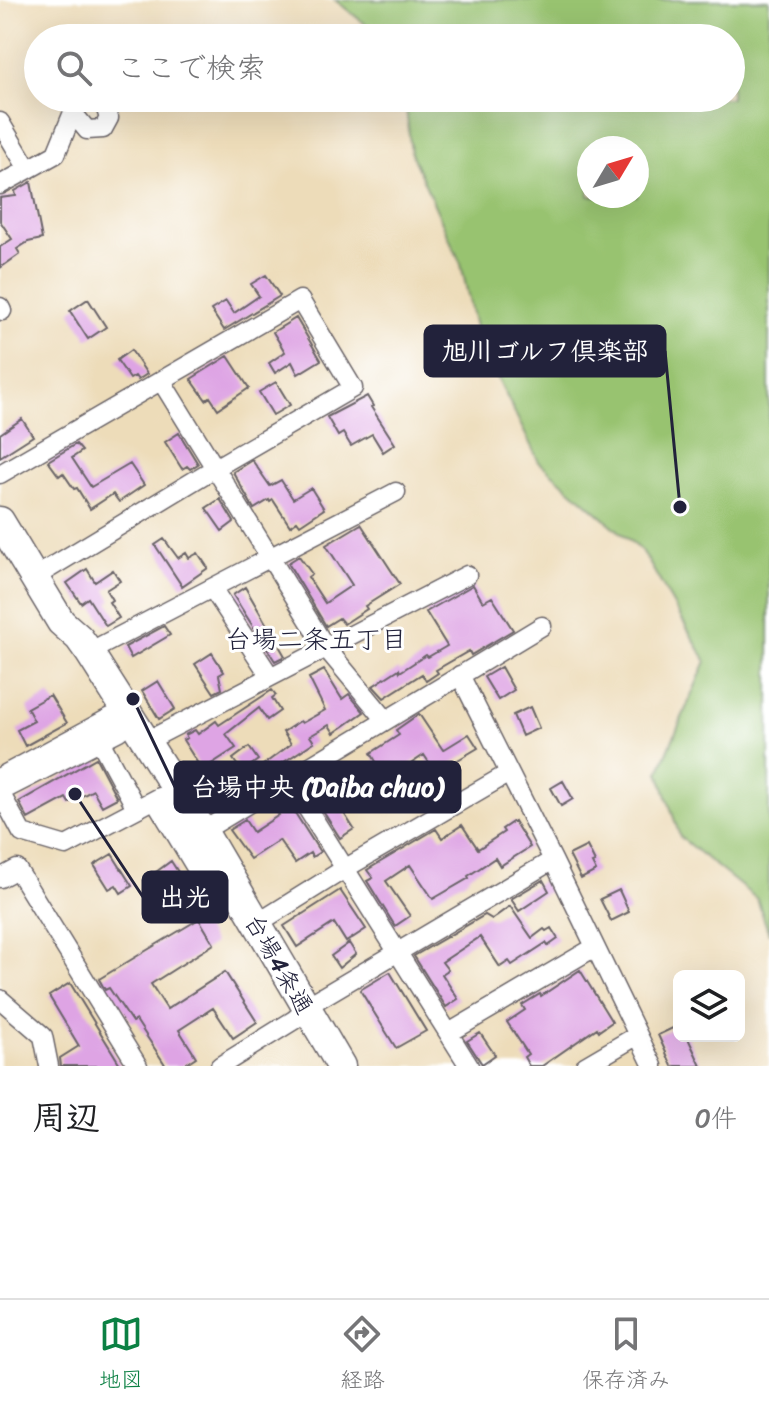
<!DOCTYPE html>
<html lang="ja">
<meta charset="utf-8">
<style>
body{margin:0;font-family:Sriracha,"Klee One",sans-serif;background:#f6f6f6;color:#202124}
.controls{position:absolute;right:24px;bottom:24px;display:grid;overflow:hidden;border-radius:12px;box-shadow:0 8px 32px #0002}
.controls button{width:72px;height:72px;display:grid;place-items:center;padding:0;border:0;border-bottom:2px solid #e0e0e0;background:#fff;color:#202124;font:40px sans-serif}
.compass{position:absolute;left:577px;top:136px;width:72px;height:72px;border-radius:50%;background:#fff;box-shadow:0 8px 32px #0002;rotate:52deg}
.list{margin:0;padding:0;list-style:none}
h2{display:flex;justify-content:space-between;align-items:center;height:104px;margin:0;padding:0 32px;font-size:34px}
h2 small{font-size:26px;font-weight:400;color:#757577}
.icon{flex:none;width:44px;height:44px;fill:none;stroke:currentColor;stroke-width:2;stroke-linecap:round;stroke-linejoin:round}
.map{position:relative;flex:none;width:769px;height:1066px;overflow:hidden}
.search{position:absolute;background:#fff;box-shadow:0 8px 32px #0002;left:24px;right:24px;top:24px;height:88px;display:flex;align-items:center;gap:20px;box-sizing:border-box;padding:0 28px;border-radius:44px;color:#757577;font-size:30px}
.sheet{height:232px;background:#fff}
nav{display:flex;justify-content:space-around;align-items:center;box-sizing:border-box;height:112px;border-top:2px solid #e0e0e0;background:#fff;font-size:22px;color:#757577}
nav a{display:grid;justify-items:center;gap:4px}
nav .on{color:#0b8043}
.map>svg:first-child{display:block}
</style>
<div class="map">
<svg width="769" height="1066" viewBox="0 0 769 1066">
<rect width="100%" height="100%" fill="#fff"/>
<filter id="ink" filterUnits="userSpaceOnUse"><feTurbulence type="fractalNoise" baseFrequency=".0125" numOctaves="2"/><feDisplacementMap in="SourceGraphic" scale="16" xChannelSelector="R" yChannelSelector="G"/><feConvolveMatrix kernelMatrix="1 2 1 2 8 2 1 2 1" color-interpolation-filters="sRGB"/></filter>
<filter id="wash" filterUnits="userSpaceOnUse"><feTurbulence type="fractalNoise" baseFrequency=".006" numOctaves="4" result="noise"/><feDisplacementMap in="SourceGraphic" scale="32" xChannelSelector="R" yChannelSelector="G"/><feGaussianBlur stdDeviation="1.8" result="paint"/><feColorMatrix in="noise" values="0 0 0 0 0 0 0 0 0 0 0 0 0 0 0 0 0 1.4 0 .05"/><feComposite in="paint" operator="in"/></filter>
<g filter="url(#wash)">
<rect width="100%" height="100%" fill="#eddcb9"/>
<path fill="#98c370" stroke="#5d7256" stroke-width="2" fill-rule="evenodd" d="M 335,0 L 769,0 L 769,934 L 757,899 L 680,837 L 659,772 L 706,661 L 643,552 L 539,462 L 477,336 L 461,264 L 411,153 L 405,98 L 731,98 L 731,38 L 383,38 ZM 589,148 L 637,148 L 637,196 L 589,196 Z"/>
<g id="blocks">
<path fill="#dea4e4" d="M 31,182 L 42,239 L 28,242 L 17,249 L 20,254 L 0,268 L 0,247 L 12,239 L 0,221 L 0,198 L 16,196 L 15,191 Z
M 266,275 L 280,296 L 224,330 L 211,310 L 226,301 L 234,313 L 259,296 L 251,284 Z
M 88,299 L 106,327 L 88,339 L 70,311 Z
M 296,318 L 321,360 L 298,374 L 292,362 L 275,373 L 269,363 L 285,352 L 273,332 Z
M 131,350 L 147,374 L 138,380 L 135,376 L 130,379 L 117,360 Z
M 228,356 L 249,388 L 218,409 L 210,397 L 206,400 L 191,379 Z
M 276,382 L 290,405 L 273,415 L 259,392 Z
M 367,396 L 373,406 L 371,407 L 395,444 L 383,452 L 372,434 L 351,446 L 343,433 L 338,436 L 327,417 Z
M 22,419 L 33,436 L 0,457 L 0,434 Z
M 179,433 L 198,464 L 190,469 L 187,466 L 182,469 L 165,442 Z
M 76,444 L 82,451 L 72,458 L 91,487 L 130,464 L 144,485 L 119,502 L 113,494 L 90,509 L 77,488 L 74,489 L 63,473 L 59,476 L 48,461 Z
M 252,460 L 270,486 L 281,480 L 293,499 L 311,488 L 324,509 L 300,525 L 297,521 L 290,526 L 273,500 L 270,502 L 269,500 L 254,509 L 233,472 Z
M 220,499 L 234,522 L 222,531 L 206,508 Z
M 361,524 L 400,584 L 365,606 L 367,609 L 344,624 L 339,618 L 326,626 L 288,563 L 299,556 L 312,574 L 308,577 L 325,603 L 352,585 L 326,545 Z
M 164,539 L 178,558 L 186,553 L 189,558 L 198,553 L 208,568 L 182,586 L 155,545 Z
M 87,569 L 95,582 L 113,570 L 120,581 L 106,590 L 112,600 L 109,602 L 119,618 L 106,626 L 88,598 L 81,603 L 67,583 Z
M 473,585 L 483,602 L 492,597 L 513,630 L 471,655 L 469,651 L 436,670 L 438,673 L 426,681 L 422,674 L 384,698 L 373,686 L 399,669 L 400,672 L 426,655 L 428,657 L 447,646 L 426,612 Z
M 245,587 L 285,656 L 275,661 L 233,595 Z
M 164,626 L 170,635 L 131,658 L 125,647 Z
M 212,653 L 224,672 L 219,675 L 222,689 L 214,693 L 195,664 Z
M 501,667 L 514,690 L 498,700 L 484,677 Z
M 324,670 L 342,699 L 349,694 L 364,712 L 334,733 L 329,725 L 310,736 L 314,742 L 281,764 L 283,767 L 276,773 L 269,777 L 267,774 L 264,776 L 259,768 L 291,744 L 283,732 L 300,721 L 302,723 L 325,710 L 309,678 Z
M 158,681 L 175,709 L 159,719 L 142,691 Z
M 272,690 L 276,695 L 272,698 L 280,711 L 267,720 L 259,708 L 226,734 L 236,748 L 202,770 L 183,740 L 187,738 L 185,735 L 195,730 L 198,734 L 216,721 L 219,725 Z
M 50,695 L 67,723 L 25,746 L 17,730 L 34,721 L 27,708 Z
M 530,707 L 539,728 L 522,736 L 513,715 Z
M 419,714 L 443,750 L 469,734 L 478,748 L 451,764 L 456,772 L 442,782 L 424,755 L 384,782 L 375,768 L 378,765 L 371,753 L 399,735 L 396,730 Z
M 249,747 L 258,760 L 242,772 L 233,759 Z
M 96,758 L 117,798 L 102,806 L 93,790 L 69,803 L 66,798 L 28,819 L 19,802 Z
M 563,781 L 573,799 L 561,806 L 551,788 Z
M 326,785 L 354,829 L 340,838 L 312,794 Z
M 288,802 L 320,852 L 312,857 L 310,853 L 295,863 L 279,840 L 250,859 L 229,830 L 245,820 L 253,832 L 279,815 L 276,810 Z
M 514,821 L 530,847 L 500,866 L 495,858 L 468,876 L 469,878 L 433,899 L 410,865 L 386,881 L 410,916 L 395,926 L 367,881 L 373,878 L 367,870 L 436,829 L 442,838 L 462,825 L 478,849 L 504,832 L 502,829 Z
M 587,846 L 595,862 L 592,863 L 596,871 L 581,879 L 569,855 Z
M 112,854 L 132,886 L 121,893 L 116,885 L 109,889 L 94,865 Z
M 171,861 L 178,872 L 160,885 L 152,875 Z
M 543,880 L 549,891 L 519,911 L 511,899 Z
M 340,890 L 366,929 L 346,942 L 334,923 L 297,947 L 284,926 Z
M 619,890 L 629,912 L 611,921 L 600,899 Z
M 510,906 L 532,938 L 544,929 L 546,931 L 551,928 L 558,939 L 548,946 L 546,943 L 512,965 L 509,961 L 500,967 L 480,937 L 442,962 L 448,970 L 442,974 L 458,999 L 446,1007 L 414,956 L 485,915 L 492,919 Z
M 199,919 L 214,944 L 151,984 L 167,1009 L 225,972 L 257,1022 L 233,1038 L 213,1008 L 179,1030 L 196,1057 L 182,1066 L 166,1066 L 136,1020 L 132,1022 L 109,988 L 105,990 L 99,979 Z
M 349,943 L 356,954 L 339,968 L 331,956 Z
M 580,970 L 612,1022 L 599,1031 L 597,1028 L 542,1066 L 529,1066 L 524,1057 L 528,1054 L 507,1022 L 525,1010 L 522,1005 L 540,994 L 541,996 Z
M 390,972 L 426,1031 L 396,1048 L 360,990 Z
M 70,983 L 121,1066 L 61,1066 L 60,1058 L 79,1046 L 49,996 Z
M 679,1025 L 679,1036 L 687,1036 L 701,1066 L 672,1066 L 658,1035 Z
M 480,1033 L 495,1055 L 482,1064 L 467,1041 Z"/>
</g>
</g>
<g filter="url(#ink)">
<use href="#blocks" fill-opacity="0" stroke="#696367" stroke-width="2"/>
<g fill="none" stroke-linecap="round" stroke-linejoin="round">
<g stroke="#696367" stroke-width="21">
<path id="minor" d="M 73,113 L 87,130 L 103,129 L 109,118 L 102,98
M 0,122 L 28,169
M 0,185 L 56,154 L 74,110 L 83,98
M 0,307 L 2,311
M 162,382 L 326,648 L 386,720
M 0,474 L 300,300 L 353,388 L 215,468 L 35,577
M 212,588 L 270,676
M 89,652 L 396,492
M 460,675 L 553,860 L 653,1066
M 119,731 L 0,792 L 22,833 L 66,846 L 159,797
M 100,741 L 136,808
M 145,742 L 467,575
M 0,777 L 111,717
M 288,778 L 469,1066
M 203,831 L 542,626
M 0,878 L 17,869 L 138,1066
M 266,918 L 346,868 L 509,773
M 0,999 L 43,1036 L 49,1066
M 449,1033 L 595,947
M 220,1066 L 294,1020 L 317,1000 L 553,860
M 585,1066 L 638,1035"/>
</g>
<g stroke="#696367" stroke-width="31">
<path id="highway" d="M 0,521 L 61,622 L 79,638 L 89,652 L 203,831 L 341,1066
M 162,802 L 209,880"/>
</g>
<use href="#minor" stroke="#fff" stroke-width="18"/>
<use href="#highway" stroke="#fff" stroke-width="28"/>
</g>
</g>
<g text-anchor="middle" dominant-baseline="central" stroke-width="6" stroke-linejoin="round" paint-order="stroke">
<g font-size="24" fill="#22223b" stroke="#fff">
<text transform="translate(279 964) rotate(60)">台場4条通</text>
</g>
<g font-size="26" fill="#22223b" stroke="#fff">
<text x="316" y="639">台場二条五丁目</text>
</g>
</g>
<path fill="none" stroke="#22223b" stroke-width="3" d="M680 507L665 351M133 699L175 787M75 794L143 897"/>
<g fill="#22223b" stroke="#fff" stroke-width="3">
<circle cx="680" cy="507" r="8"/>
<circle cx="133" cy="699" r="8"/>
<circle cx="75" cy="794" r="8"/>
</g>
<g fill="#22223b" stroke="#22223b" stroke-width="3">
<rect x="425" y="326" width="240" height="50" rx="8"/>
<rect x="175" y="762" width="285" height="50" rx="8"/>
<rect x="143" y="872" width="84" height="50" rx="8"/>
</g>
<g font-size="26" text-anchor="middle" font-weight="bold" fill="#fff">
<text x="545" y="360">旭川ゴルフ倶楽部</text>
<text x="317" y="796">台場中央 (Daiba chuo)</text>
<text x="185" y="906">出光</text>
</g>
</svg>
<div class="controls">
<button><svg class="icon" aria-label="layers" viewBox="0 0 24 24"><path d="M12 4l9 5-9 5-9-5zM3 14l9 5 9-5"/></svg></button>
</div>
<svg class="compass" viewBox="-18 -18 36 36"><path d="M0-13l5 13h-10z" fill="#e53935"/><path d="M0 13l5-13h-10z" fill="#757577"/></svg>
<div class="search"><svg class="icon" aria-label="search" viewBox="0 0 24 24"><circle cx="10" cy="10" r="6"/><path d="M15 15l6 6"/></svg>ここで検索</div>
</div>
<section class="sheet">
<h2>周辺<small>0件</small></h2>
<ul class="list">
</ul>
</section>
<nav>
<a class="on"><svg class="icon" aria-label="map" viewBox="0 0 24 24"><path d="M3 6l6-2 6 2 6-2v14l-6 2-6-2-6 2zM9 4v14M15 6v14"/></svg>地図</a>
<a><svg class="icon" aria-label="directions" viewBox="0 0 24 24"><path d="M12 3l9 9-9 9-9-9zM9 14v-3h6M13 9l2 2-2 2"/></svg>経路</a>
<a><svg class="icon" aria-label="saved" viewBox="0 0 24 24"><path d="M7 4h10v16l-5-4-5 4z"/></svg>保存済み</a>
</nav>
